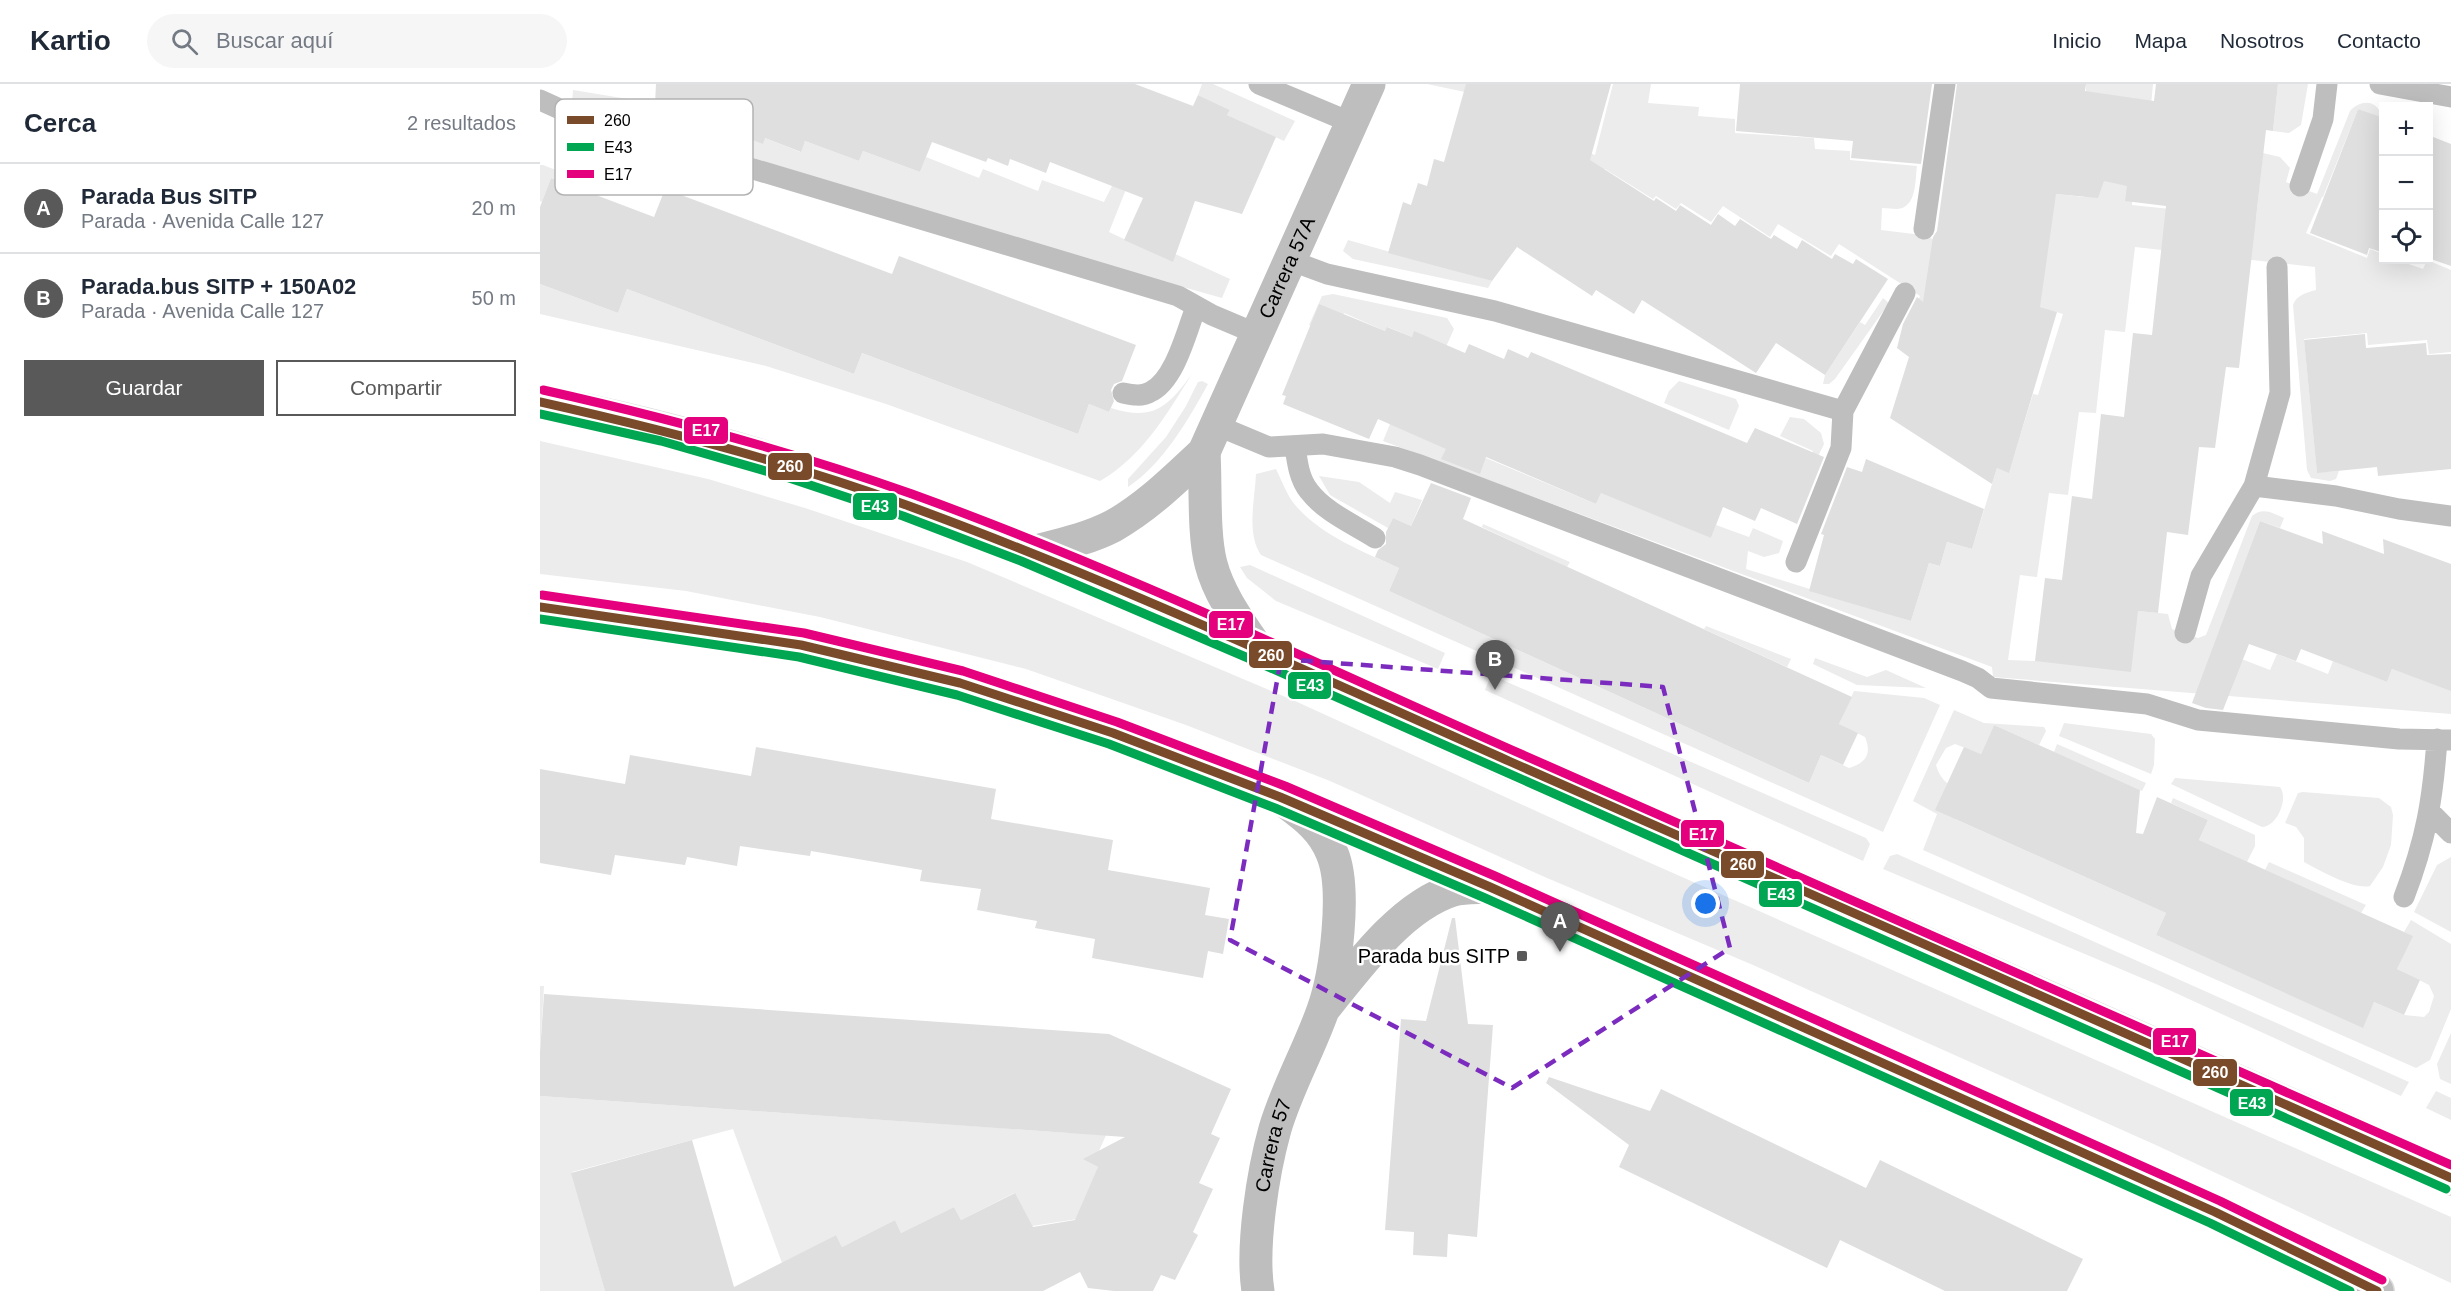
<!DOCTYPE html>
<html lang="es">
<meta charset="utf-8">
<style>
body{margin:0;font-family:Helvetica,sans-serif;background:#f6f6f7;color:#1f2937}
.controls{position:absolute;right:18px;top:18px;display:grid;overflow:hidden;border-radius:0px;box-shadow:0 6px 24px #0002}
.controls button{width:54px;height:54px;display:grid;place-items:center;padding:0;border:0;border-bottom:2px solid #e0e1e3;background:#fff;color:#1f2937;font:30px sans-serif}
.you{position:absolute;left:1166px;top:820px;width:21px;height:21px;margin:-15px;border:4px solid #fff;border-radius:50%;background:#1a73e8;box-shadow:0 0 0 9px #1a73e833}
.badge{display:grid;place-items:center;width:39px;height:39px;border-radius:50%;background:#595959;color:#fff;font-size:20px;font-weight:700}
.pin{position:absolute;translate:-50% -50px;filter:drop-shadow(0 2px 3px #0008)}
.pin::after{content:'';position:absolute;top:32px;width:21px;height:18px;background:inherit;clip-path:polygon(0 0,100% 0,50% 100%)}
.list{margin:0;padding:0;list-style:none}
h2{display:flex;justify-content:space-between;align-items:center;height:78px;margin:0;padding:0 24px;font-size:26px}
h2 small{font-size:20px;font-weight:400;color:#747a83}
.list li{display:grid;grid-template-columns:39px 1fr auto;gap:18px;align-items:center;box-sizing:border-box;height:90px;padding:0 24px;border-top:2px solid #e0e1e3}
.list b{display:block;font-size:22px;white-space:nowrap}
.list p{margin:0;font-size:20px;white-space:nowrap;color:#747a83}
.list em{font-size:20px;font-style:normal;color:#747a83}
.actions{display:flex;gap:12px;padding:18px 24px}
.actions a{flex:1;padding:14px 0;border:2px solid #595959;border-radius:0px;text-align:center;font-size:21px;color:#595959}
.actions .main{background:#595959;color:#fff}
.icon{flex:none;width:33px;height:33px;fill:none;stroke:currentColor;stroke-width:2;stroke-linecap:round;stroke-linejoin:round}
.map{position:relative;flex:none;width:1911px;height:1207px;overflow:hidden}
header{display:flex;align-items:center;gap:36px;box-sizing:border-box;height:84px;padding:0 30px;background:#fff;border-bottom:2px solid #e0e1e3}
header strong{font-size:28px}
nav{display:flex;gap:33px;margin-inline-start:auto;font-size:21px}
.search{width:420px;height:54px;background:#f6f6f7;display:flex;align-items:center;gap:15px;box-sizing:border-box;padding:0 21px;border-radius:33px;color:#747a83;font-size:22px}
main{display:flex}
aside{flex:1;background:#fff}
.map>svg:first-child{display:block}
</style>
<header>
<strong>Kartio</strong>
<div class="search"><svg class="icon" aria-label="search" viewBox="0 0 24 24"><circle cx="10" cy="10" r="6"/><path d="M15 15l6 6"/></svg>Buscar aquí</div>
<nav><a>Inicio</a><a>Mapa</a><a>Nosotros</a><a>Contacto</a></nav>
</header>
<main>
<aside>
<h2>Cerca<small>2 resultados</small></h2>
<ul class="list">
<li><span class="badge">A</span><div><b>Parada Bus SITP</b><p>Parada · Avenida Calle 127</p></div><em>20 m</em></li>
<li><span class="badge">B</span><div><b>Parada.bus SITP + 150A02</b><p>Parada · Avenida Calle 127</p></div><em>50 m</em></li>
</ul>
<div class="actions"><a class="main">Guardar</a><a>Compartir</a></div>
</aside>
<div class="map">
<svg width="1911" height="1207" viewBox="0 0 1911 1207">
<rect width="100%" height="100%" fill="#fff"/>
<path fill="#ececec" d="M 662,0 L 673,0 L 755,37 L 744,57 L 687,31 L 690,26 L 658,11 Z
M 887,0 L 948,0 L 925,8 Z
M 1073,0 L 1111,0 L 1108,19 L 1159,23 L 1158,32 L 1195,35 L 1195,49 L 1274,54 L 1275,65 L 1310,67 L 1310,76 L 1377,82 C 1375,96 1377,124 1357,125 C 1352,125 1347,124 1342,124 L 1341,146 L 1382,151 L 1393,155 L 1516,110 L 1544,113 L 1546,90 L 1546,0 L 1613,0 L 1610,33 L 1601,34 L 1592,121 L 1716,134 L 1723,69 L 1740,73 L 1750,84 L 1746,98 L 1777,110 L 1810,27 C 1819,17 1834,15 1840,28 L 1839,33 L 1818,25 L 1783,113 L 1782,113 L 1766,149 L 1827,174 L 1830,165 L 1843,170 L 1844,176 L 1857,176 L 1883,185 L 1887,176 L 1911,186 L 1911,268 L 1889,270 L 1887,256 L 1828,261 L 1827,249 L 1764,255 L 1777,388 L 1799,387 L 1796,395 L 1790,397 L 1771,394 L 1767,386 L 1753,221 C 1757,211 1765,209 1776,206 L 1775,183 L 1595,163 L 1585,248 L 1565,246 L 1556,329 L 1539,328 L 1528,411 L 1509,409 L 1497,493 L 1480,491 L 1468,576 L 1495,577 L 1598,527 L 1628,530 L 1632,545 L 1658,554 L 1666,551 L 1712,432 C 1723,423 1732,429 1744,434 L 1740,444 L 1720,437 L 1673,564 L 1730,586 L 1737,570 L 1788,590 L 1793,577 L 1847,598 L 1852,585 L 1911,606 L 1911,630 L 1453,593 L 1452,583 L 843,357 L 852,335 L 1056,420 L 1062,406 L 1171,454 L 1176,441 L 1209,453 L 1213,444 L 1243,457 L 1239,469 L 1224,473 L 1208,467 L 1206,485 L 1371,537 L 1389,479 L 1400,482 L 1407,458 L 1432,465 L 1457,384 L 1469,388 L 1493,310 L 1498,311 L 1523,230 L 1405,195 L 1372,231 L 1380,212 L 1299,160 L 1291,172 L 1238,140 L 1230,153 L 1183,122 L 1171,138 L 1141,119 L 1136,125 L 1116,112 L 1113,115 L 1065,85 L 1057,97 L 1036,64 L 1055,71 Z
M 1738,0 L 1768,0 L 1761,41 L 1749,49 L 1733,47 Z
M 210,2 L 192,48 L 225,54 L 260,68 L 265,57 L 319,77 L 323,67 L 380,88 L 386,73 L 439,94 L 443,85 L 498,107 L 502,96 L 564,118 L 572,102 L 608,50 L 569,148 L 629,176 L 633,169 L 690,195 L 682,214 L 495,161 L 32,18 L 33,6 L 149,25 Z
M 0,81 L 3,81 L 52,100 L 48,108 L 11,94 L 2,118 L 0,117 Z
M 808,156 L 952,197 L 948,204 L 813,175 L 803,167 Z
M 0,200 L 78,229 L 87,205 L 314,290 L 322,269 L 538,350 L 549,320 L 569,328 L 571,324 C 613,337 627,324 652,290 C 626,331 603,372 560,397 L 346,320 L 226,282 L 0,230 Z
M 793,210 L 907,234 L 914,245 L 895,287 L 872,253 L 848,243 L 845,247 L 804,229 L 794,251 L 769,241 L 782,212 Z
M 1343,214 L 1349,219 L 1295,295 L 1289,300 L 1283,300 L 1285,291 L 1320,238 L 1325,241 Z
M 662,297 L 668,300 C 649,335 622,381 588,403 L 588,395 L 626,353 L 646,322 L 658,298 Z
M 1139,297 L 1196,315 L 1199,322 L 1189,346 L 1124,319 L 1129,307 Z
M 1250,333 L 1264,335 L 1281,349 L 1284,360 L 1259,412 L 1254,411 L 1273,367 L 1240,352 Z
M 0,357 L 168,395 L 265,424 L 427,478 L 755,617 L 1099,774 L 1911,1133 L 1911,1199 L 1618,1062 L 1213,881 L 1007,794 L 790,697 L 646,641 L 486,585 L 280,533 L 146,507 L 0,490 Z
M 736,385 C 742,397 747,412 756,422 C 782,452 824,468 859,484 L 849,507 L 1269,699 L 1281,671 L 1309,684 C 1326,679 1332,670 1325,653 L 1299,640 L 1314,607 L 1384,614 L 1400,621 L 1343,748 L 721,471 C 706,449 715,415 716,390 Z
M 779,392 L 819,398 L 850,419 L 855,408 L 882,416 L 871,442 L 853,434 L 848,444 L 790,411 Z
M 943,440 L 1030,478 L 1027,483 L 942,443 Z
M 710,481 L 905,569 L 898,585 L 736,517 L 707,494 L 700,483 Z
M 1166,542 L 1251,575 L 1247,583 L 1164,545 Z
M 1275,574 L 1327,593 L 1346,586 L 1386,604 L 1317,601 L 1273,580 Z
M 951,591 L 1326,754 L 1330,760 L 1323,777 L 945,606 Z
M 1414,626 L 1444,639 L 1504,643 L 1506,647 L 1499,661 L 1454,641 L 1441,670 L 1415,660 L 1406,664 L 1396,681 C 1401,698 1410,702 1426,709 L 1415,735 L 1626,829 L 1616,851 L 1822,943 L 1834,918 L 1864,931 L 1884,933 L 1889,928 L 1894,912 L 1889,901 L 1857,885 L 1872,852 L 1864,848 L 1871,836 L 1911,860 L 1911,925 L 1890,976 L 1876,984 L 1383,766 L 1397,730 L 1373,717 Z
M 1524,639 L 1611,650 L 1615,655 L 1614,681 L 1611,690 L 1519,652 Z
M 1517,660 L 1606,699 L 1602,707 L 1514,668 Z
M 1635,694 L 1740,703 C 1749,714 1737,743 1722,743 L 1631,700 Z
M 1763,708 L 1839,714 L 1851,723 L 1853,731 L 1851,761 L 1843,783 L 1830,802 C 1814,806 1779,786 1764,778 L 1764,754 L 1756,743 L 1745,739 L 1758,709 Z
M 1633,714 L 1715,751 L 1715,762 L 1707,778 L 1659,756 L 1668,736 L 1631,719 Z
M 1357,770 L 1869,998 L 1861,1012 L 1616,900 L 1343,785 L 1350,772 Z
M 1911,773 L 1911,848 L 1874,828 L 1897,781 Z
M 1729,778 L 1826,821 L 1821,829 L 1725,786 Z
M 0,902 L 4,902 L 0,968 Z
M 1911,949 L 1911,1000 L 1900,995 L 1897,980 Z
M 1896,1007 L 1911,1014 L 1911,1036 L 1886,1024 Z
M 0,1012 L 530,1049 L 573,1036 L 553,1080 L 558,1083 L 544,1134 L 492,1142 L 474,1109 L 421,1136 L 414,1123 L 361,1149 L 355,1136 L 302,1163 L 296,1151 L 242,1179 L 193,1045 L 32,1088 L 65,1207 L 0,1207 Z"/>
<path fill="#dfdfdf" d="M 116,0 L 595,0 L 653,22 L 658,11 L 690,26 L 687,31 L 736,53 L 702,130 L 655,117 L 633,178 L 584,156 L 603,114 L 510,78 L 506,89 L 470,75 L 468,82 L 448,74 L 446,78 L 392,58 L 380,88 L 323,67 L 319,77 L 265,57 L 261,68 L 225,54 L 223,60 L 192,48 L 198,33 L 115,20 Z
M 926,0 L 1071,0 L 1050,76 L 1114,117 L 1116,114 L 1136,127 L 1140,121 L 1171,141 L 1178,130 L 1195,142 L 1200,135 L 1231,155 L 1234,151 L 1257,165 L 1262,156 L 1292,175 L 1295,170 L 1313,180 L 1316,175 L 1348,195 L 1285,291 L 1236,259 L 1216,289 L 1102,216 L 1094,230 L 1056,206 L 1052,212 L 977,163 L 952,197 L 848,169 L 863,118 L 871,121 L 878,99 L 887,102 L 894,75 L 904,78 Z
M 1200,0 L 1392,0 L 1381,80 L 1311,74 L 1313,57 L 1196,47 Z
M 1417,0 L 1546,0 L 1545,7 L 1614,17 L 1616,0 L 1738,0 L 1733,47 L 1726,46 L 1699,284 L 1686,283 L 1675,364 L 1659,363 L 1648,451 L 1627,448 L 1618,529 L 1598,527 L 1591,588 L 1495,577 L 1505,494 L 1522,496 L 1532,412 L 1552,415 L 1561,330 L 1584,333 L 1593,249 L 1612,251 L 1626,122 L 1585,117 L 1587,102 L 1564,97 L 1558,114 L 1516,110 L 1500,223 L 1517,228 L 1469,389 L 1457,384 L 1452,400 L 1350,334 L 1369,273 L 1357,264 L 1363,240 L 1377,213 L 1383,218 L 1393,153 L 1397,147 Z
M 1818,25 L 1844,34 L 1844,169 L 1829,164 L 1827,171 L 1770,149 Z
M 1888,51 L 1911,60 L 1911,182 L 1888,174 Z
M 11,94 L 114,133 L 125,105 L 352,190 L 359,172 L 596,261 L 582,297 L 574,300 L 571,306 L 574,317 L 569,328 L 549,320 L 538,350 L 322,269 L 314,290 L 87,205 L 78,229 L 0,200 L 0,123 Z
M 779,220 L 845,247 L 847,243 L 872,253 L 874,247 L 925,269 L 929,260 L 964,275 L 968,265 L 988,274 L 991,268 L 1207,359 L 1215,344 L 1284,373 L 1257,440 L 1221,424 L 1215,437 L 1183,423 L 1171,454 L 1061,409 L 1056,420 L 946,373 L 940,390 L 901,375 L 906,365 L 838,335 L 829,355 L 743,320 L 746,312 L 742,311 Z
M 1825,250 L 1826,264 L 1886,259 L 1887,271 L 1911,270 L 1911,385 L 1838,392 L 1837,383 L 1777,389 L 1764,256 Z
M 1326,375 L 1444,425 L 1432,465 L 1407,458 L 1400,482 L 1389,479 L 1371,537 L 1269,507 L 1284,451 L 1281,450 L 1307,383 L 1322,388 Z
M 891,399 L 931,414 L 923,435 L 1312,613 L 1299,640 L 1318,649 L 1303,681 L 1281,671 L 1269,699 L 849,507 L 859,484 L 835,473 L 838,466 L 846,460 L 846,448 L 853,434 L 871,442 Z
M 1720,437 L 1783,460 L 1782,447 L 1844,470 L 1843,455 L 1911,480 L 1911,607 L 1852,585 L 1847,598 L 1761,565 L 1756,577 L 1709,560 L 1683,626 L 1666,624 L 1652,619 Z
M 1454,641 L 1600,706 L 1596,749 L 1603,750 L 1617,713 L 1668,736 L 1659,756 L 1873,852 L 1857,885 L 1880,896 L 1864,931 L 1834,918 L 1823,944 L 1616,851 L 1626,829 L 1395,726 L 1424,663 L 1441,670 Z
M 216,663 L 456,705 L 451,735 L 573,756 L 568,786 L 670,804 L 665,831 L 689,835 L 683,870 L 668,867 L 663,894 L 552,874 L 555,855 L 495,844 L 497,837 L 437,826 L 441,805 L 380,797 L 382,786 L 271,767 L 270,772 L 200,762 L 197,782 L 147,773 L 145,781 L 75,771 L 71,791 L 0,779 L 0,685 L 85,700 L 90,671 L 211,692 Z
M 912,834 L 915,834 L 928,940 L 953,941 L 937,1153 L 908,1150 L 907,1173 L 873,1171 L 874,1148 L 845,1146 L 861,935 L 886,937 Z
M 4,910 L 569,950 L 691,1005 L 671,1050 L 680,1054 L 659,1099 L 673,1105 L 653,1148 L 658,1151 L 635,1196 L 621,1191 L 613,1207 L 574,1207 L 548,1204 L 540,1188 L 503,1207 L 65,1207 L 31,1089 L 152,1056 L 194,1203 L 296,1151 L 302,1163 L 355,1136 L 361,1149 L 414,1123 L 421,1136 L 475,1109 L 493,1143 L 535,1136 L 558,1083 L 543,1075 L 585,1053 L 0,1012 L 0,968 Z
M 1009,993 L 1110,1027 L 1121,1005 L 1326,1104 L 1340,1076 L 1543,1175 L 1527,1207 L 1405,1207 L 1300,1156 L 1287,1184 L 1079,1083 L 1089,1061 L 1006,999 Z"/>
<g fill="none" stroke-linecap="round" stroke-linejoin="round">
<g stroke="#dbdbdb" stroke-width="36">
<path id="primary" d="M 0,318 C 335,382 642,532 952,670 C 1271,811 1593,950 1911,1094
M 0,523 L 261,561 L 420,599 L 573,649 L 740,713 L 950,803 L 1675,1128 L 1837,1207"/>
</g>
<path stroke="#bebebe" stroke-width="21" d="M 719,0 L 812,39
M 1840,0 L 1911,13
M 0,16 L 22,26 L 83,46 L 638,212 L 672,231 L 717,250
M 1760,102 L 1783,35 L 1787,0
M 1384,145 L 1405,0
M 749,176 L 787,190 L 955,227 L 1303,327
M 583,309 C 592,311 602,313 610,308 C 635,297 647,246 656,223
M 676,341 L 729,363 L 783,360 L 855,373 L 880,381 L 1422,587 L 1438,594 L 1451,604 L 1607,620 L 1658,636 L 1859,655 L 1911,656
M 755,362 C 757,377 759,395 769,407 C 785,428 813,440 835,454
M 1714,402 L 1796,412 L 1859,425 L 1911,432
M 1256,478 L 1301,364 L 1303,327 L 1365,209
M 1645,549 L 1661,492 L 1714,402 L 1740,309 L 1737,183
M 1889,727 L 1911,749
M 1864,813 C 1886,756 1893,715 1897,655"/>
<g stroke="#bebebe" stroke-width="33">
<path d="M 664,368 C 666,400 663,450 671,480 C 679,511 700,539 718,566"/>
<path id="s1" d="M 492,468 C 519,461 548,455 573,442 C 607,423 635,395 664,368 L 829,0"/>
<path d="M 787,921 C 819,881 862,822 913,806 C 924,803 939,804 950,803"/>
<path id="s2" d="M 718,1207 C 711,1163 723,1088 735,1045 C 747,1004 769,966 783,926 C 796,890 807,804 792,769 C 783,746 766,733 747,719"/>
</g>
<use href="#primary" stroke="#bebebe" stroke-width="33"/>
<g stroke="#fff" stroke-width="14">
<path id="bus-1" d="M 0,318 C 125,346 249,378 369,422 C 574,497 772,590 971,678 C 1284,817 1599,953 1911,1094
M 0,523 L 261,561 L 420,599 L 573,649 L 740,713 L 950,803 L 1675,1128 L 1837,1207"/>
</g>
<g stroke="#fff" stroke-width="14">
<path id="bus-2" d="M 0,330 L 121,357 L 243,392 L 363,432 L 481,477 L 715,577 L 1906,1105
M 0,535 L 259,573 L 417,611 L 569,660 L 735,724 L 945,814 L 1670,1139 L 1810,1207"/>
</g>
<g stroke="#fff" stroke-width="14">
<path id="bus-3" d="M 3,306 C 128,334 251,367 372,410 C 576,484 773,578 972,666 C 1285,804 1599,940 1911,1081
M 2,511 L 264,549 L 423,587 L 577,638 L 745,702 L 955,792 L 1680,1117 L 1842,1196"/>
</g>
<use href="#bus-1" stroke="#7a4b2a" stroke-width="9"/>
<use href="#bus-2" stroke="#00a651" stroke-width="9"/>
<use href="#bus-3" stroke="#e5007d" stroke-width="9"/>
</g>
<path fill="none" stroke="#7b2cbf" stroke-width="4.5" stroke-dasharray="12 8" stroke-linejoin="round" d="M 741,575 L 1123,603 L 1190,864 L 972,1004 L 690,856 Z"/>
<rect fill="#595959" stroke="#fff" stroke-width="2" x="976" y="866" width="12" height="12" rx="3"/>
<g text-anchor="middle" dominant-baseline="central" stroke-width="5" stroke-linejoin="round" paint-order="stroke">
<g font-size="20" fill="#000" stroke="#fff">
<text stroke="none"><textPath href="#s1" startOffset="405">Carrera 57A</textPath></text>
<text stroke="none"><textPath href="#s2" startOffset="147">Carrera 57</textPath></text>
</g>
<g font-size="20" fill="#000" stroke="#fff" text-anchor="end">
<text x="970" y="872">Parada bus SITP</text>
</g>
</g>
<rect x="15" y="15" width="198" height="96" rx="9" fill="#fff" stroke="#b2b2b2" stroke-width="1.5"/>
<rect x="27" y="32" width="27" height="8" fill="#7a4b2a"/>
<rect x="27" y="59" width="27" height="8" fill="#00a651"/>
<rect x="27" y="86" width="27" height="8" fill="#e5007d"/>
<g font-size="16" fill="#000">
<text x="64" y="42">260</text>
<text x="64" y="69">E43</text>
<text x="64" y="96">E17</text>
</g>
<g stroke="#fff" stroke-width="2">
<rect x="143" y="332" width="46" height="29" rx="6" fill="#e5007d"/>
<rect x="227" y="368" width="46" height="29" rx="6" fill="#7a4b2a"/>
<rect x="312" y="408" width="46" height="29" rx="6" fill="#00a651"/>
<rect x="668" y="526" width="46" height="29" rx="6" fill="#e5007d"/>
<rect x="708" y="556" width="45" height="29" rx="6" fill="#7a4b2a"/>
<rect x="747" y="587" width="45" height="29" rx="6" fill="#00a651"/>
<rect x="1140" y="735" width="45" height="29" rx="6" fill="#e5007d"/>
<rect x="1180" y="766" width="45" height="29" rx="6" fill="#7a4b2a"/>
<rect x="1218" y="796" width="45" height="28" rx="6" fill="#00a651"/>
<rect x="1612" y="943" width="45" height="29" rx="6" fill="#e5007d"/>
<rect x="1652" y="974" width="46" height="29" rx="6" fill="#7a4b2a"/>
<rect x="1689" y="1004" width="45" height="29" rx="6" fill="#00a651"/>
</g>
<g font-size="16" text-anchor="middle" font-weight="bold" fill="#fff">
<text x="166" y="352">E17</text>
<text x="250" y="388">260</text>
<text x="335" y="428">E43</text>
<text x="691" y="546">E17</text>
<text x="731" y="577">260</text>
<text x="770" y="607">E43</text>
<text x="1163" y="756">E17</text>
<text x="1203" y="786">260</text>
<text x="1241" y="816">E43</text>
<text x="1635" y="963">E17</text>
<text x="1675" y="994">260</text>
<text x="1712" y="1025">E43</text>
</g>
</svg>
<div class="controls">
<button>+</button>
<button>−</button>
<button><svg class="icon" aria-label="locate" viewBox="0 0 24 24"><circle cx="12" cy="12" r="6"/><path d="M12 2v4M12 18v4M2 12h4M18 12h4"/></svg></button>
</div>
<div class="you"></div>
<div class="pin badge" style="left:1020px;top:868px">A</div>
<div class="pin badge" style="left:955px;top:606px">B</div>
</div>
</main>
